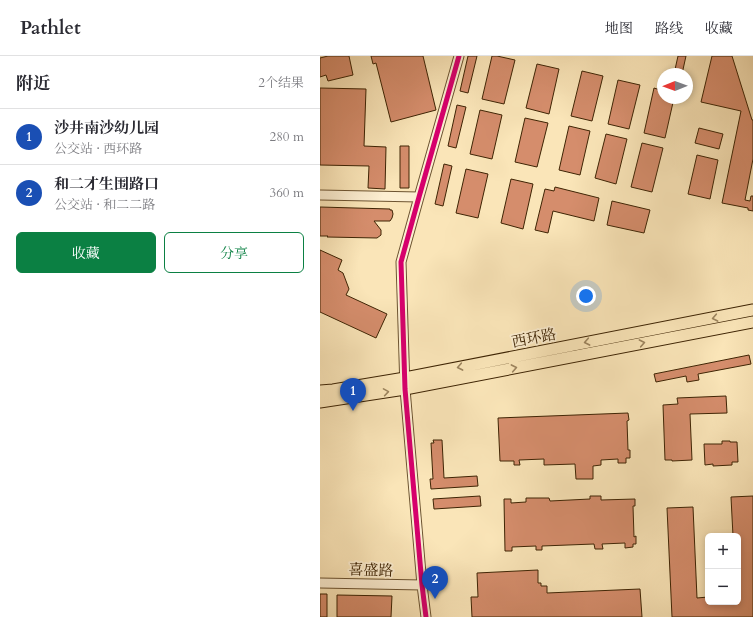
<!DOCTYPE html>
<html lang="zh">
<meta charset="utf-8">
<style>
body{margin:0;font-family:Cardo,"Noto Serif SC",serif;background:#f2f2f3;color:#2b2b33}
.controls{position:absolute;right:12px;bottom:12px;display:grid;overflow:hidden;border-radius:6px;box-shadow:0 2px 6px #0003}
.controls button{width:36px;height:36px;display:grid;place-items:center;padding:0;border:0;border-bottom:1px solid #e1e1e2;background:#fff;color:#2b2b33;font:20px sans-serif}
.compass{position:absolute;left:337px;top:12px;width:36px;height:36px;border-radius:50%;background:#fff;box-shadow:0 2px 6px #0003;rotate:269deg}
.you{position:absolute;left:266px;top:240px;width:14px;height:14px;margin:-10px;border:3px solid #fff;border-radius:50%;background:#1a73e8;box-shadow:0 0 0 6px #1a73e833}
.badge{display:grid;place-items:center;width:26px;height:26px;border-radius:50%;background:#0b8043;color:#fff;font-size:13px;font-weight:700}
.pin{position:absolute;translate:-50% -33px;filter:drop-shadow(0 1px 2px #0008)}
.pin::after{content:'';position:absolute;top:21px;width:14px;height:12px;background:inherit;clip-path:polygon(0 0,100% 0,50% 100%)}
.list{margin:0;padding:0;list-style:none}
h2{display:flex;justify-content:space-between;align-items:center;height:52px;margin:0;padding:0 16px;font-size:17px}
h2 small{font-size:13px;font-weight:400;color:#7c7c81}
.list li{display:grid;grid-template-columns:26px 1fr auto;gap:12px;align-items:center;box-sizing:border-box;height:56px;padding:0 16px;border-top:1px solid #e1e1e2}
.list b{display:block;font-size:15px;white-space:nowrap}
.list p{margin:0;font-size:13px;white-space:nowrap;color:#7c7c81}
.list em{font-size:13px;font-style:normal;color:#7c7c81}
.actions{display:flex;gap:8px;padding:12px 16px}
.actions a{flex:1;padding:9px 0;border:1px solid #0b8043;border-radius:6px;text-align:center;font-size:14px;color:#0b8043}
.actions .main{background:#0b8043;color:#fff}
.map{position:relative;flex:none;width:433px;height:561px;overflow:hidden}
header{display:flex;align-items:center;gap:24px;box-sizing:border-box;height:56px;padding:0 20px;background:#fff;border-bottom:1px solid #e1e1e2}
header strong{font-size:19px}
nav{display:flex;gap:22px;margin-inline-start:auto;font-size:14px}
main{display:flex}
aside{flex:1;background:#fff}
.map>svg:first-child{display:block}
</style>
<header>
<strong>Pathlet</strong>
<nav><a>地图</a><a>路线</a><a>收藏</a></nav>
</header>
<main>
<aside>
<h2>附近<small>2个结果</small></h2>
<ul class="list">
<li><span class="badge" style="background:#1a4fb4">1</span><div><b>沙井南沙幼儿园</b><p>公交站 · 西环路</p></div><em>280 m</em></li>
<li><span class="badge" style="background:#1a4fb4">2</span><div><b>和二才生围路口</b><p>公交站 · 和二二路</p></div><em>360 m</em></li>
</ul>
<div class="actions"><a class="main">收藏</a><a>分享</a></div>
</aside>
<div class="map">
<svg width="433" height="561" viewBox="0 0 433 561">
<rect width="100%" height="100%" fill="#fae5b8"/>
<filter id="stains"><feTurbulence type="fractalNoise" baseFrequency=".005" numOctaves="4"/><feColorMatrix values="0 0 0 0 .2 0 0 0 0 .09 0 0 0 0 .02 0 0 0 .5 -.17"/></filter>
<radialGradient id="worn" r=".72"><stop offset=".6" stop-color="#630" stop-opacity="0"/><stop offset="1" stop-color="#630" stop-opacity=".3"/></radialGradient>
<path fill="#d58d6c" stroke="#3e2404" d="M 8,0 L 29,0 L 33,19 L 8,25 L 6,19 L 0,21 L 0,2 Z
M 51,0 L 103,0 L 116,54 L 71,66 L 56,7 L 53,8 Z
M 148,0 L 157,0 L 148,37 L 140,35 Z
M 172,0 L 177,0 L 195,4 L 184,48 L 162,43 Z
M 358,0 L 366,0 L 362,18 L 354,18 Z
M 392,0 L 412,0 L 432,64 L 433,64 L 433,103 L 425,144 L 430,145 L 431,140 L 433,140 L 433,155 L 428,154 L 428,152 L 402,147 L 421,55 L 381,46 Z
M 217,8 L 239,13 L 229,58 L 206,52 Z
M 262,15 L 283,20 L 272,65 L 251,60 Z
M 298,24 L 320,29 L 309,73 L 288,68 Z
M 0,32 L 46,33 L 44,90 L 66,91 L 65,133 L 48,132 L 49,110 L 0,109 Z
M 334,32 L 343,35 L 343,42 L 354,42 L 345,82 L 324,77 Z
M 137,49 L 146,51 L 136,92 L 128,90 Z
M 160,54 L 182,59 L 172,103 L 150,98 Z
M 205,62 L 228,67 L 217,111 L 195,106 Z
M 249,70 L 270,75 L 260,119 L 239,114 Z
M 379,72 L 403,78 L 399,93 L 375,87 Z
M 286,78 L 307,83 L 296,128 L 275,122 Z
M 322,87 L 343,92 L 332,136 L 311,131 Z
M 80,90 L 89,90 L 89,132 L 80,132 Z
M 377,99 L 398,104 L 390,143 L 368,138 Z
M 124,108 L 132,110 L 123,150 L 115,148 Z
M 146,113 L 168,118 L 158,162 L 136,157 Z
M 191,123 L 213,128 L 203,173 L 181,167 Z
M 235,131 L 279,142 L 274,165 L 233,155 L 228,177 L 215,174 L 225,133 L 234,135 Z
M 292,145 L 330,154 L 324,177 L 287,169 Z
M 0,151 L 70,153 L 70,154 L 72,154 L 73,158 L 72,162 L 70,165 L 54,165 L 61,174 L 61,179 L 57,182 L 7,181 L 8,180 L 0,180 Z
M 0,194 L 22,204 L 18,214 L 23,217 L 29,233 L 26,239 L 67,258 L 56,282 L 0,256 Z
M 429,299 L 431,308 L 378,318 L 379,324 L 367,326 L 366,320 L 336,326 L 334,318 Z
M 406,340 L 407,357 L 370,358 L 372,404 L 352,405 L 352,404 L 345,404 L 343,349 L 358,348 L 357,342 Z
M 308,357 L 309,364 L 307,365 L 308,394 L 310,394 L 310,402 L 306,402 L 306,407 L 298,407 L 298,403 L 281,404 L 281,409 L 273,410 L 273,423 L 256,423 L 255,408 L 224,409 L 224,403 L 199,404 L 200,409 L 194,409 L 194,405 L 180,405 L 178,362 Z
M 113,384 L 122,384 L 124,422 L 157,420 L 158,430 L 111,433 L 110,423 L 113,423 L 111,387 L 114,387 Z
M 402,385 L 410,385 L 410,386 L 417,386 L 418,406 L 412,406 L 412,409 L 393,410 L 393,408 L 385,409 L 384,388 L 402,388 Z
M 160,440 L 161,450 L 114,453 L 113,443 Z
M 270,440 L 281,440 L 281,444 L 315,443 L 315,450 L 313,450 L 314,481 L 316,480 L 316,488 L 313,488 L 313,491 L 305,492 L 305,487 L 282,488 L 283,493 L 275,493 L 274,488 L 222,490 L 222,494 L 216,494 L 216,490 L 192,491 L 192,495 L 185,495 L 184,443 L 191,443 L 191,447 L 206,446 L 206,442 L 229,442 L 230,445 L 270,443 Z
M 433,440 L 433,561 L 352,561 L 347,452 L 373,451 L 377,542 L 388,541 L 388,546 L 418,546 L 418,480 L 413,480 L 411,441 Z
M 218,514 L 218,527 L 221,527 L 221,530 L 227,530 L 227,537 L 320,533 L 322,561 L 152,561 L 151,541 L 158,541 L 157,517 Z
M 0,538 L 7,538 L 7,561 L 0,561 Z
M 17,539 L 72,540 L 71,561 L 17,561 Z"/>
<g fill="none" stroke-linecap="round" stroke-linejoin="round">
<g stroke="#6d5431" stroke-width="11">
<path id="minor" d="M 0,139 L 99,141
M 0,527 L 102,529
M 106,561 L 102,529 L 85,333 L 81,206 L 99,141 L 139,0"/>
</g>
<g stroke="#3e2404" stroke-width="13">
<path id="major" d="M 0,335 L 13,334 L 85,322 L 433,254
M 0,346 L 85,333 L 433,266"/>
</g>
<use href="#minor" stroke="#fceed1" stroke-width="9"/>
<use href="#major" stroke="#fae5b8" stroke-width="11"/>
<g stroke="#fceed1" stroke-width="8">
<path id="cycleway" d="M 106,561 L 102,529 L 85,333 L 81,206 L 99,141 L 139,0"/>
</g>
<use href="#cycleway" stroke="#d6006c" stroke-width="5"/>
</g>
<defs><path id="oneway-chevron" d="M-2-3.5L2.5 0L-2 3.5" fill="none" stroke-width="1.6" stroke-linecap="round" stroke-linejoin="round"/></defs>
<g stroke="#9c845e">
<use href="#oneway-chevron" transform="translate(395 262) rotate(169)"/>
<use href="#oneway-chevron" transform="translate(267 286) rotate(169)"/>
<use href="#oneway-chevron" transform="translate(322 287) rotate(-11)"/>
<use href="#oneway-chevron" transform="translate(140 311) rotate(169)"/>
<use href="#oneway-chevron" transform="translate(194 312) rotate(-11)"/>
<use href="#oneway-chevron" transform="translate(66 336) rotate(-9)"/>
</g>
<g text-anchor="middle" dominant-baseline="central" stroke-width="3.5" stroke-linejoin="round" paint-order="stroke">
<g font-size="15" fill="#3e2404" stroke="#fceed1">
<text transform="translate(214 282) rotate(-11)">西环路</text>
<text transform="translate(51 514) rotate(2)">喜盛路</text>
</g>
</g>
<rect width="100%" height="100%" filter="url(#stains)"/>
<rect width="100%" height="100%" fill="url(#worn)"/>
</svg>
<div class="controls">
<button>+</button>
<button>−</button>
</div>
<svg class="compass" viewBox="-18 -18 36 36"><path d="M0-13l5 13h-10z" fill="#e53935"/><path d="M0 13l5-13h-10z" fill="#7c7c81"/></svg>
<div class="you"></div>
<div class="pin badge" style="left:33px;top:355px;background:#1a4fb4">1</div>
<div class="pin badge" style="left:115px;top:543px;background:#1a4fb4">2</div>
</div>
</main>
